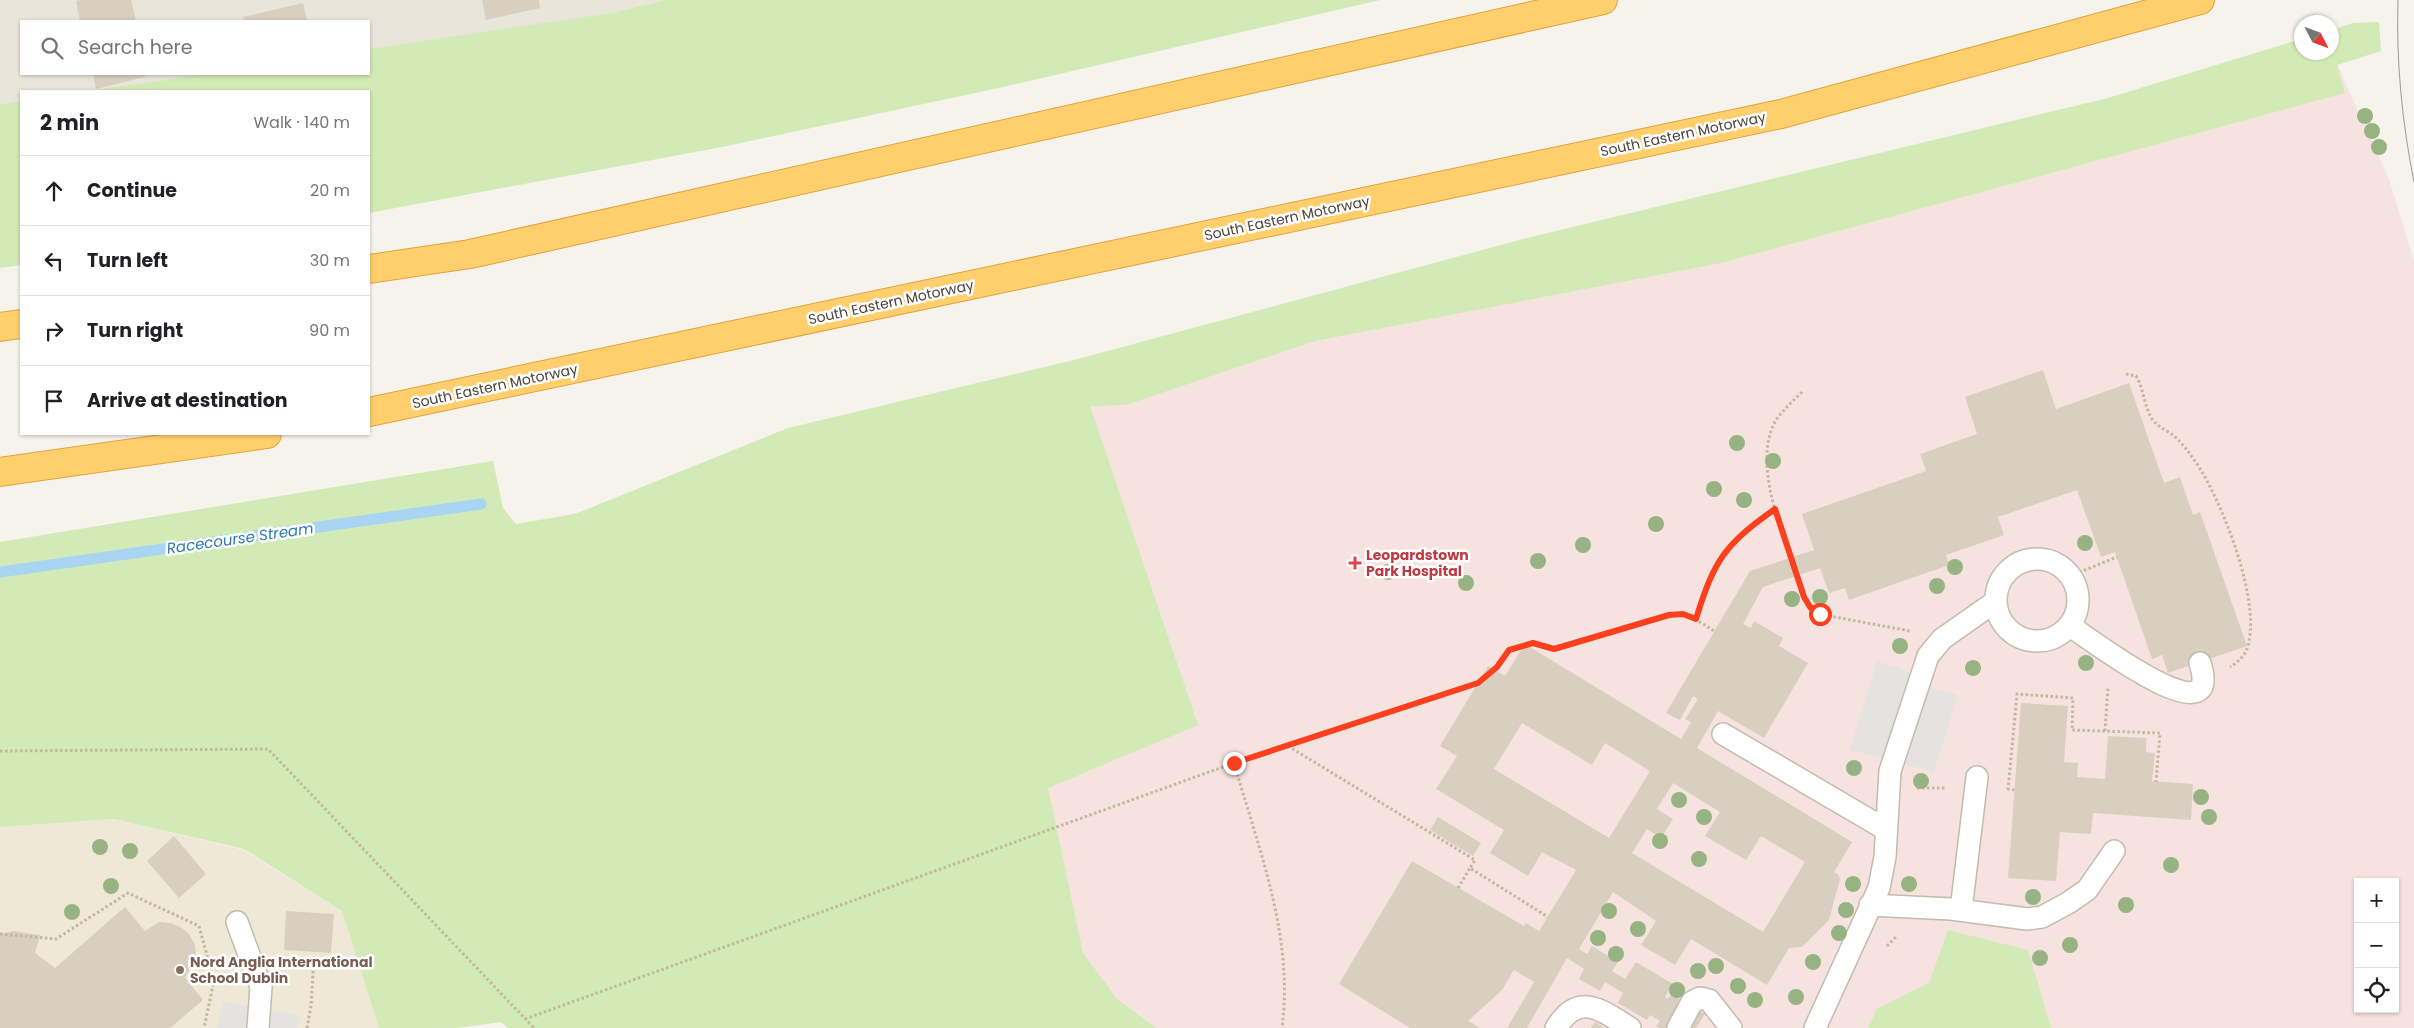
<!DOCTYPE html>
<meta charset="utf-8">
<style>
body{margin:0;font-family:Poppins,sans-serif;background:#f6f6f6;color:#202124}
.controls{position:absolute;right:15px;bottom:15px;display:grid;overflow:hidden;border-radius:0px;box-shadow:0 1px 4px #0004}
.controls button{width:45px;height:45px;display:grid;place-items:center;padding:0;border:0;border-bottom:1px solid #e0e0e0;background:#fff;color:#202124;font:25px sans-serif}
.compass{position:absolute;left:2294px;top:15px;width:45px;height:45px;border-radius:50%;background:#fff;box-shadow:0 1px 4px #0004;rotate:132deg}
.stop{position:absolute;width:15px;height:15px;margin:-11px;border:4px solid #fc3f1d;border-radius:50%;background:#fff}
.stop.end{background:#fc3f1d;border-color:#fff;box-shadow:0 1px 5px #0008}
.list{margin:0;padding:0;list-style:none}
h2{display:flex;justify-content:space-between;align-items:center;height:65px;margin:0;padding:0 20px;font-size:21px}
h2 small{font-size:16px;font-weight:400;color:#757577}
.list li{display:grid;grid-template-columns:32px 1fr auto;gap:15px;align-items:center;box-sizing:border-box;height:70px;padding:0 20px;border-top:1px solid #e0e0e0}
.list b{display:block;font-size:19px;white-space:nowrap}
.list em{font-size:16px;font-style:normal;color:#757577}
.icon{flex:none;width:28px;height:28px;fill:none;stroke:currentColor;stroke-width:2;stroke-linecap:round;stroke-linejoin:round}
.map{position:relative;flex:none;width:2414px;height:1028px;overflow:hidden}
.search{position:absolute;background:#fff;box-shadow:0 1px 4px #0004;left:20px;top:20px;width:350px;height:55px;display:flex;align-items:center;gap:12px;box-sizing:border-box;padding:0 18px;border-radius:0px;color:#757577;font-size:19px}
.panel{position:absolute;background:#fff;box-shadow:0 1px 4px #0004;left:20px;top:90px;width:350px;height:345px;border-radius:0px}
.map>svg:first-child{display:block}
</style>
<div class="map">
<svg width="2414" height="1028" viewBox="0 0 2414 1028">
<rect width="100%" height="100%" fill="#f6f3ec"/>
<path fill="#eae5da" d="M 0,0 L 666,0 L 611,13 L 369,52 L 369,21 L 21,21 L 21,74 L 230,74 L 120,91 L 21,91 L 21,107 L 0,110 Z"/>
<path fill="#efe8d6" d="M 114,819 L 244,850 L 342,911 L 379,1028 L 0,1028 L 0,827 Z"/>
<path fill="#f6e3e0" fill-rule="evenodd" d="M 2337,64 L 2389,179 L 2414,261 L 2414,1028 L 508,1028 L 88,597 L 503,529 L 938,435 ZM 2358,882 L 2395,882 L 2395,1009 L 2358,1009 Z"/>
<path fill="#d2eab5" d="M 666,0 L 1380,0 L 1003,87 L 727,146 L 369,213 L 369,91 L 89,91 L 206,74 L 369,74 L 369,49 L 611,13 Z
M 2379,22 L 2381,51 L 2337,65 L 2345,93 L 1721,263 L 1315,341 L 1126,405 L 1090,406 L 1198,725 L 1048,788 L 1083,953 L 1117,999 L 1156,1028 L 508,1028 L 501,1022 L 457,1028 L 379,1028 L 342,911 L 244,849 L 114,819 L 0,827 L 0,542 L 493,461 L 503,508 L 516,524 L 575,514 L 788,428 L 1074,360 L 1523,239 L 2108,98 L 2301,39 L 2302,52 L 2332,52 L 2332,30 L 2353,23 Z
M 21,101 L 21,265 L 0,268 L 0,105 Z
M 1948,930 L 2028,950 L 2051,1028 L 1868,1028 L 1877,1009 L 1929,983 Z"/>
<path fill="#e5e3e0" d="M 1877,661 L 1902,669 L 1933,688 L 1958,695 L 1934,772 L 1850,750 Z
M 223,1001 L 301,1016 L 297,1028 L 217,1028 Z"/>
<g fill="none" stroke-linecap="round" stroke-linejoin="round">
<path stroke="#a9d4f2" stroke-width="11" d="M 0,572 L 481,504"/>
</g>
<path fill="#d8cfc1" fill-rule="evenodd" d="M 80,0 L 131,0 L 136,21 L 80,21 L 76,1 Z
M 482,0 L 539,0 L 540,8 L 486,20 Z
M 303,3 L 307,21 L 244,21 L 243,17 Z
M 93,74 L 144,74 L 145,77 L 96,89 Z
M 2043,370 L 2056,409 L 2129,383 L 2164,483 L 2180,477 L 2193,515 L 2200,512 L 2247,646 L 2168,673 L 2162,655 L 2152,659 L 2115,552 L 2101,557 L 2077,490 L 1998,517 L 2004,535 L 1946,555 L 1949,565 L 1849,600 L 1845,588 L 1829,593 L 1820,568 L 1763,587 L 1743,624 L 1751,628 L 1754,621 L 1783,638 L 1779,646 L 1808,663 L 1764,738 L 1718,711 L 1697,748 L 1852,842 L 1834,872 L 1838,874 L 1840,879 L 1829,920 L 1802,947 L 1789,948 L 1767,985 L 1691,939 L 1675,965 L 1641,945 L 1656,921 L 1613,892 L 1579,949 L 1587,954 L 1592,946 L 1618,962 L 1612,971 L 1625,979 L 1636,962 L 1673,984 L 1665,997 L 1668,999 L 1671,994 L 1705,1014 L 1696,1028 L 1659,1028 L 1656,1026 L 1660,1021 L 1650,1015 L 1647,1020 L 1618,1003 L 1623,993 L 1605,982 L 1600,991 L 1579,979 L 1584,969 L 1567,958 L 1527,1028 L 1507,1028 L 1534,982 L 1514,970 L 1502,990 L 1468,1021 L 1480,1028 L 1410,1028 L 1339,984 L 1412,861 L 1524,926 L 1526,923 L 1539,931 L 1576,870 L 1542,852 L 1528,876 L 1490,853 L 1504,830 L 1436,789 L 1457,756 L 1440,746 L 1488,666 L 1505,676 L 1525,644 L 1681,739 L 1691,722 L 1685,719 L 1698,699 L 1693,696 L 1680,720 L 1666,713 L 1750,571 L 1814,550 L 1802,514 L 1926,471 L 1920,454 L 1977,434 L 1965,397 ZM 1522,723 L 1592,765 L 1605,743 L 1650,771 L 1609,838 L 1494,769 ZM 1673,783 L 1720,812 L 1705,836 L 1746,860 L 1761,836 L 1805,862 L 1763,932 L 1632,853 L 1647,829 L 1661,838 L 1673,819 L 1657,809 Z
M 2021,703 L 2068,706 L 2064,762 L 2078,763 L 2077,777 L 2105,779 L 2108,736 L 2146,738 L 2146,752 L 2155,753 L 2152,781 L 2193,784 L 2191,820 L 2093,813 L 2091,834 L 2060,832 L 2056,881 L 2008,878 Z
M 1438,817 L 1481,843 L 1473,856 L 1430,830 Z
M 174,836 L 206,874 L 179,898 L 147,861 Z
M 125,907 L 145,931 L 159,922 L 171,923 L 182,928 L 189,934 L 195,945 L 196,957 L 185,978 L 203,1000 L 170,1028 L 0,1028 L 0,934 L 14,931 L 40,935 L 35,953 L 55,968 Z
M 286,911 L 334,914 L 331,953 L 284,950 Z
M 1595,1022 L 1604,1028 L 1591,1028 Z"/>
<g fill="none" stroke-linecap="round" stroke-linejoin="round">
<g stroke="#c2bbae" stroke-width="24">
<path id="lane" d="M1996 600a41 41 0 1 1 82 0a41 41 0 1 1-82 0Z
M 2070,626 C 2086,636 2225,743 2200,663
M 1723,734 L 1885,829
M 1870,905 L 1951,909 L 2027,919 L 2042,917 L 2068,903 L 2087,890 L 2114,851
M 1961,910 L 1977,777
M 237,922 L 261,987 L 258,1028
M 1556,1028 C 1579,991 1601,1010 1630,1028
M 1678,1028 L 1692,1002 L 1700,998 L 1709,1000 L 1731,1028
M 1815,1028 L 1879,888 L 1885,857 L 1890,771 L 1928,656 L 1942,639 L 1996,601"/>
</g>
<g stroke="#e0a43c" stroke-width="30">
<path id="highway" d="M 369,269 L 470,254 L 1603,0
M 0,327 L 21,324
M 369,412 L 1781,114 L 2200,0
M 0,472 L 267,434"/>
</g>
<path stroke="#c4b79f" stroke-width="3" stroke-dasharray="2.5 2.5" stroke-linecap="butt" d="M 2126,374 L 2136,376 C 2144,389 2144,406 2152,419 C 2158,427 2166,430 2173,435 C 2182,443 2188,451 2195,461 C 2221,498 2265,608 2246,651 C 2243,658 2236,663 2230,667
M 1802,392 C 1793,401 1783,410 1776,420 C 1749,466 1789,549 1804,597 L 1810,607 L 1819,614 L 1910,631
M 2070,576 L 2117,557
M 1696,619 C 1714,560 1725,544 1775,509
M 2105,731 L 2108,688
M 1288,746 L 1475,860 L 1470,868 L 1548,917
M 0,751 L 268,749 L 534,1028
M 1234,763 L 1477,683 L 1497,667 L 1509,650 L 1533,643 L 1554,649 L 1669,615 C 1688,614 1699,621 1714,631
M 1917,788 L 1946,788
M 2007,789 L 2015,790
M 2008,790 L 2017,694 L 2073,698 L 2072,730 L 2160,733 L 2156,782
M 1458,888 L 1470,868
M 0,934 L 56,939 L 128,893 L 199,926 L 214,981 L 204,1028
M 1887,946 L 1897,936
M 525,1019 L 1234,763 C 1259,850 1294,937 1282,1028
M 307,1028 L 311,1006 L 314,956"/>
<use href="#lane" stroke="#fff" stroke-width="21"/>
<use href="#highway" stroke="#ffcf6e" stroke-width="28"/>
<path stroke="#9a9a9a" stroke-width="1" d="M 2398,0 C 2396,61 2402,122 2414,182"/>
</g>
<g fill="#97b381">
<circle cx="2365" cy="116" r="8"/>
<circle cx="2372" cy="131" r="8"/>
<circle cx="2379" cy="147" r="8"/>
<circle cx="1737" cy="443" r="8"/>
<circle cx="1773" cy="461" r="8"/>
<circle cx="1714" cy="489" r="8"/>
<circle cx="1744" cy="500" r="8"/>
<circle cx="1656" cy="524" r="8"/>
<circle cx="2085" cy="543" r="8"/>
<circle cx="1583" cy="545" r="8"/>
<circle cx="1538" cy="561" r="8"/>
<circle cx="1955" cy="567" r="8"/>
<circle cx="1388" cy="572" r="8"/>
<circle cx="1466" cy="583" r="8"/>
<circle cx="1937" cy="586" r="8"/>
<circle cx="1820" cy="597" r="8"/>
<circle cx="1792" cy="599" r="8"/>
<circle cx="1900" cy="646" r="8"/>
<circle cx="2086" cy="663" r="8"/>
<circle cx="1973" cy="668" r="8"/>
<circle cx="1854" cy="768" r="8"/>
<circle cx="1921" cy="781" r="8"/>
<circle cx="2201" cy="797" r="8"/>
<circle cx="1679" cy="800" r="8"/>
<circle cx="1704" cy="817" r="8"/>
<circle cx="2209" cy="817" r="8"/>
<circle cx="1660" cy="841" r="8"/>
<circle cx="100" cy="847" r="8"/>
<circle cx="130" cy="851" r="8"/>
<circle cx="1699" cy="859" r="8"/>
<circle cx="2171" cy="865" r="8"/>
<circle cx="1853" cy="884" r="8"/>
<circle cx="1909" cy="884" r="8"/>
<circle cx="111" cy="886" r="8"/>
<circle cx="2033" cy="897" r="8"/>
<circle cx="2126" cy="905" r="8"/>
<circle cx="1846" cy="910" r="8"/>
<circle cx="1609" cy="911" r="8"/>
<circle cx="72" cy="912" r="8"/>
<circle cx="1638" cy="929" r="8"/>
<circle cx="1839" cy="933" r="8"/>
<circle cx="1598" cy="938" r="8"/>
<circle cx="2070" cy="945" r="8"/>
<circle cx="1616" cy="954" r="8"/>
<circle cx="2040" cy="958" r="8"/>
<circle cx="1813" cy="962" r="8"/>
<circle cx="1716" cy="966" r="8"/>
<circle cx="1698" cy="971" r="8"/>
<circle cx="1738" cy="986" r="8"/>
<circle cx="1677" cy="990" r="8"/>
<circle cx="1796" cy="997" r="8"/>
<circle cx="1755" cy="1000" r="8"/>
</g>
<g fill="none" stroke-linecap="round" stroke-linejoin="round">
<path stroke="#fc3f1d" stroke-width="6" d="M 1234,763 L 1478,683 L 1497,667 L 1509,650 L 1533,643 L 1554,649 L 1669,615 L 1683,614 L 1696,619 C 1714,560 1725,544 1775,509 L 1804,597 L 1810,607 L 1820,614"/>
</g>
<path fill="#e0444e" stroke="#fff" stroke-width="2" d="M1352.5 555.5h5v5h5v5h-5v5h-5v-5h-5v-5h5z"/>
<circle fill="#8d6e63" stroke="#fff" stroke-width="2" cx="180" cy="970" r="5"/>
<g text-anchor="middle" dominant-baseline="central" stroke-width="5" stroke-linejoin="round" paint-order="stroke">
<g font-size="14" fill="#4b4439" stroke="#fff">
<text transform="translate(1683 134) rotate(-12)">South Eastern Motorway</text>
<text transform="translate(1287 218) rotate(-12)">South Eastern Motorway</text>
<text transform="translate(891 302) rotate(-12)">South Eastern Motorway</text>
<text transform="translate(495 386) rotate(-12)">South Eastern Motorway</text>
</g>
<g font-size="14" font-weight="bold" fill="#be3a42" stroke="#fff" text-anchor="start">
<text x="1366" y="555">Leopardstown<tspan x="1366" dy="16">Park Hospital</tspan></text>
</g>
<g font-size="14" font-weight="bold" fill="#785e54" stroke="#fff" text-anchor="start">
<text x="190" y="962">Nord Anglia International<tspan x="190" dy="16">School Dublin</tspan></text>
</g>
<g font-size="15" font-style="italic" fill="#2e7ab2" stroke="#fff">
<text transform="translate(240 538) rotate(-8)">Racecourse Stream</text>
</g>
</g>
</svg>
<div class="controls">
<button>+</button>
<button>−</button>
<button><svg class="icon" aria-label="locate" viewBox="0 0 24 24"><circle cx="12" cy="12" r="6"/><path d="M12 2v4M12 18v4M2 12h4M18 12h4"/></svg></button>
</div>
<svg class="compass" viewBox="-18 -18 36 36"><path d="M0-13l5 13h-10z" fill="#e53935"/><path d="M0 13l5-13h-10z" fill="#757577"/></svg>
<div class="stop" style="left:1820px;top:614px"></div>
<div class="stop end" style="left:1234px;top:763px"></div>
<div class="search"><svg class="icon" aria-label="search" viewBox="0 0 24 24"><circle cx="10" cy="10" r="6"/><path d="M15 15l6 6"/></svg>Search here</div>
<section class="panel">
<h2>2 min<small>Walk · 140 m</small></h2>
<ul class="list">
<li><svg class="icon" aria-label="ahead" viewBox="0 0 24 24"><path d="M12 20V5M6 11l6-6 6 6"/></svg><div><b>Continue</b></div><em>20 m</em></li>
<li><svg class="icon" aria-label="left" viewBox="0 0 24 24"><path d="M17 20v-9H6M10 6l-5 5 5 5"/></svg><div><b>Turn left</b></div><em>30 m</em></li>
<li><svg class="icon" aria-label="right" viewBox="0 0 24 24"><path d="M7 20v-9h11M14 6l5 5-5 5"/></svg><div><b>Turn right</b></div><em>90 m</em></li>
<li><svg class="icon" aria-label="arrive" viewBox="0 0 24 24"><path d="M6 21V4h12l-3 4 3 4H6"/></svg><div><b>Arrive at destination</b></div></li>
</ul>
</section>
</div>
